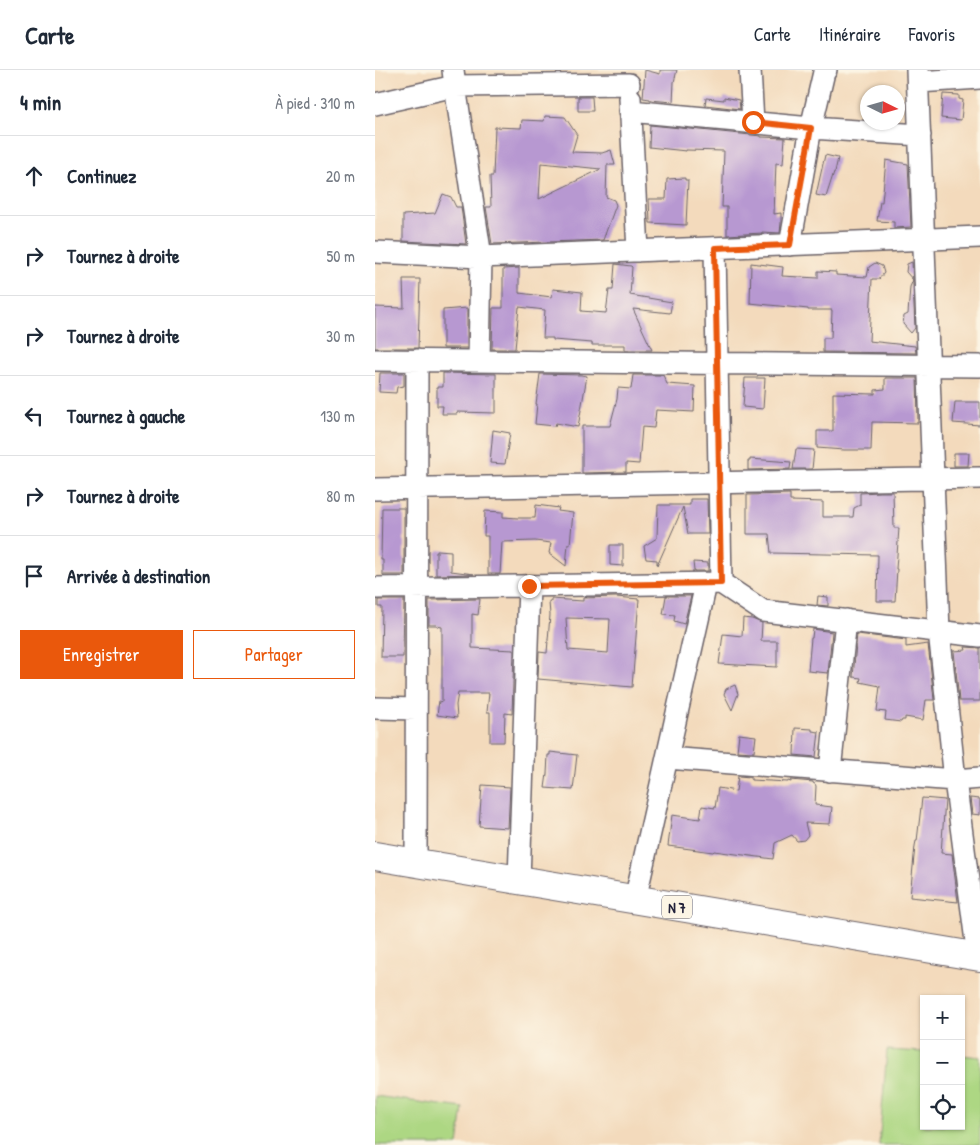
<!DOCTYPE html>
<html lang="fr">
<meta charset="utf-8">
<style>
body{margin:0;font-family:"Patrick Hand",sans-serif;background:#f2f2f3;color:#1f2937}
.controls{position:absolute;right:15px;bottom:15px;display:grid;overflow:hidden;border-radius:0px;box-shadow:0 1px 4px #0004}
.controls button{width:45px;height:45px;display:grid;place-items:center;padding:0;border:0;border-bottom:1px solid #e0e1e3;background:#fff;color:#1f2937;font:25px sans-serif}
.compass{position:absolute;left:485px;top:15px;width:45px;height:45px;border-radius:50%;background:#fff;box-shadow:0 1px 4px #0004;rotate:95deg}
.stop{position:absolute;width:15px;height:15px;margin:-11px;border:4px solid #ea580c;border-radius:50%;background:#fff}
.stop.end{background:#ea580c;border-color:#fff;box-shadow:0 1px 5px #0008}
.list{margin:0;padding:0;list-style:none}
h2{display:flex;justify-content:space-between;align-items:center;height:65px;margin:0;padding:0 20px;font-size:21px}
h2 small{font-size:16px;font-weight:400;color:#747a83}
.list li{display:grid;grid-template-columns:32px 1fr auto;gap:15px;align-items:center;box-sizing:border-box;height:80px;padding:0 20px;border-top:1px solid #e0e1e3}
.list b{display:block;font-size:19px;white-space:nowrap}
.list em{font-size:16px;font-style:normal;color:#747a83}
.actions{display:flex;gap:10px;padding:15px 20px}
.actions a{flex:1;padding:11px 0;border:1px solid #ea580c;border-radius:0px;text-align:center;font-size:18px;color:#ea580c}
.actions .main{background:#ea580c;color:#fff}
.icon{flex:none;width:28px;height:28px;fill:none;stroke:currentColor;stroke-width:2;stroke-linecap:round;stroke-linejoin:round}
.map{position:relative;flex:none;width:605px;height:1075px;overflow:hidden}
header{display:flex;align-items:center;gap:30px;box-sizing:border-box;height:70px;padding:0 25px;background:#fff;border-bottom:1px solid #e0e1e3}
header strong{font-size:24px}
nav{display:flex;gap:28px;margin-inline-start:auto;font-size:18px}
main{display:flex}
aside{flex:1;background:#fff}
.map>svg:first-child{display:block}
</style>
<header>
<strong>Carte</strong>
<nav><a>Carte</a><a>Itinéraire</a><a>Favoris</a></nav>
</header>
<main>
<aside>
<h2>4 min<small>À pied · 310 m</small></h2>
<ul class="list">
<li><svg class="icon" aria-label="ahead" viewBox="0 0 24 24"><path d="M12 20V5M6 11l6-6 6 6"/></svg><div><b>Continuez</b></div><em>20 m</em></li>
<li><svg class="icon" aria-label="right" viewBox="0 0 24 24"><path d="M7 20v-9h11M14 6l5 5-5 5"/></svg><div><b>Tournez à droite</b></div><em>50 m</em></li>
<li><svg class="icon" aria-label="right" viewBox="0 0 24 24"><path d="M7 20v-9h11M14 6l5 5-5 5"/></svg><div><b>Tournez à droite</b></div><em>30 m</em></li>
<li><svg class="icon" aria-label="left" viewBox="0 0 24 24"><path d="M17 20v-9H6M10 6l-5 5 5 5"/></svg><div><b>Tournez à gauche</b></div><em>130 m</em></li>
<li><svg class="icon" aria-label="right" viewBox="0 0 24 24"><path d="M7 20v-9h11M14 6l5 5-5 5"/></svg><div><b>Tournez à droite</b></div><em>80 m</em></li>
<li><svg class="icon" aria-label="arrive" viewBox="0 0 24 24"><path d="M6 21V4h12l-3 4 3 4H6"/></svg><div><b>Arrivée à destination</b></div></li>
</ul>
<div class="actions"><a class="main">Enregistrer</a><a>Partager</a></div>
</aside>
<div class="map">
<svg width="605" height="1075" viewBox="0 0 605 1075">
<rect width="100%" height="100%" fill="#fcf5e5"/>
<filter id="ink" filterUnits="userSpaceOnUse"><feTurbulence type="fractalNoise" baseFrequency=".02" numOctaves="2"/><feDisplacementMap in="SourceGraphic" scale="10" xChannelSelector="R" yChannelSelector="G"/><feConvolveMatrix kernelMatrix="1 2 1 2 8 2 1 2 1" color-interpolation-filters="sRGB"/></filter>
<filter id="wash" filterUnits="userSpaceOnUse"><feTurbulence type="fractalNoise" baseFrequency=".0096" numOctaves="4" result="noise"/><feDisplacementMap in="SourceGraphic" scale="20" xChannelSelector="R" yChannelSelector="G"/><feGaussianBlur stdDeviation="1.12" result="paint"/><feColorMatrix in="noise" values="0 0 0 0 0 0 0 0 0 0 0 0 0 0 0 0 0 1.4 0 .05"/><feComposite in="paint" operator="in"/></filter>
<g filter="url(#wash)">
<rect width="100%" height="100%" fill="#f3dabc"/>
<path fill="#add783" stroke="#687c5f" d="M 512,980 L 549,982 L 549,1056 L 586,1056 L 586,985 L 605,987 L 605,1075 L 504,1075 Z
M 0,1026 L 88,1038 L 83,1075 L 0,1075 Z"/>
<g id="blocks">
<path fill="#b798d1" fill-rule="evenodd" d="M 270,0 L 285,4 L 285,0 L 302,0 L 299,12 L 298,32 L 275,30 L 275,29 L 268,28 Z
M 568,24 L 584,25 L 584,29 L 588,30 L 586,50 L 566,48 Z
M 203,27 L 217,27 L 218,41 L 203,41 Z
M 349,27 L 364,30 L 365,39 L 330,35 L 331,28 L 349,30 Z
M 170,46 L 190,47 L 202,65 L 197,82 L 227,83 L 236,80 L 240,95 L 232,95 L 231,127 L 239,130 L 241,135 L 228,170 L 117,174 L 111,137 L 116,137 L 115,106 L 118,106 L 120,57 L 146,58 L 147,50 L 169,51 ZM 166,93 L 226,99 L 164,129 Z
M 275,55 L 386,66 L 386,67 L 410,68 L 408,94 L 401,93 L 399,144 L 406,143 L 406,153 L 405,163 L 387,162 L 387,163 L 352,165 L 352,137 L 347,137 L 349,81 L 311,80 L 311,81 L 274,77 Z
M 450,85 L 463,88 L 460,102 L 459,102 L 451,127 L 441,125 Z
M 511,90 L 533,94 L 536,157 L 519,158 L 519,152 L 502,151 L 505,132 L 507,132 Z
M 310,108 L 310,110 L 313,110 L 311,155 L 275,153 L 274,129 L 291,129 L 292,109 Z
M 68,124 L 76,127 L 81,137 L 86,137 L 91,174 L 28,171 L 28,145 L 60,143 Z
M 537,192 L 540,258 L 536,263 L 528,254 L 529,246 L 533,244 L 535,217 L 538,210 L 531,202 L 532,194 Z
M 376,193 L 408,197 L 407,206 L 443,208 L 443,201 L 461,202 L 461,205 L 492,207 L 494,197 L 500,193 L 507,196 L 509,203 L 504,209 L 497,209 L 494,271 L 540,276 L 541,283 L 448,282 L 448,268 L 456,268 L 457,240 L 433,240 L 433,239 L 375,233 Z
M 240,194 L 256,196 L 257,197 L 255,225 L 297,232 L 295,243 L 258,239 L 277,280 L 250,280 L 250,275 L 217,275 L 217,273 L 178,270 L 178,268 L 168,268 L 170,240 L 144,237 L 140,279 L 117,279 L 118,238 L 128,238 L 128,199 L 144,198 L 144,223 L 177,227 L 178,219 L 207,222 L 206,241 L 231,243 L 234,220 L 238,220 Z
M 28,209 L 45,209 L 43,278 L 0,278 L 0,237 L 29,238 Z
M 92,238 L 92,278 L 68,278 L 68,240 Z
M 5,303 L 29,303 L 29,316 L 22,317 L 21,323 L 4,322 Z
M 68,303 L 121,304 L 121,343 L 82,342 L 82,344 L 67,344 L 68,336 L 62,336 L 62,317 L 68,317 Z
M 165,304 L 206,305 L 212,306 L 203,357 L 181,353 L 180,356 L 160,354 L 162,334 L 161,334 Z
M 258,305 L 288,305 L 292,314 L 320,316 L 319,342 L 281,340 L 279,358 L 267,357 L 264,394 L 251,393 L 251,402 L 207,403 L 207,356 L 235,356 L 242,329 L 243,318 L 256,319 Z
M 370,308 L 390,308 L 388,339 L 368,337 Z
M 510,308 L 542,308 L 543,353 L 497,352 L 496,380 L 469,380 L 442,378 L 442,361 L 458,361 L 458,323 L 500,324 L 500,320 L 510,319 Z
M 580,332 L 605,332 L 605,355 L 578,353 Z
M 118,360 L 135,363 L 130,394 L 115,393 Z
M 421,379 L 439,380 L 437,399 L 418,399 Z
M 579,383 L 594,383 L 593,396 L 579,396 Z
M 375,389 L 416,392 L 415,399 L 373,400 L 373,391 L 375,391 Z
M 505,422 L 518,422 L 519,458 L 524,458 L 521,499 L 522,499 L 520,531 L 502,531 L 503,485 L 396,483 L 394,464 L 372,464 L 372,425 L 415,424 L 415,431 L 448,432 L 448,447 L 478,447 L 479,438 L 485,435 L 485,423 Z
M 315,429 L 332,429 L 333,464 L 313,464 L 308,437 L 282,496 L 282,490 L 271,489 L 269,476 L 282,468 L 283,435 L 315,435 Z
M 161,435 L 184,438 L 183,441 L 198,443 L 195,474 L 193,474 L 191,496 L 174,483 L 176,473 L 160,471 L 127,472 L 125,504 L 113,504 L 113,466 L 109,466 L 110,441 L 128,442 L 128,447 L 143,448 L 160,448 Z
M 7,438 L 29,438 L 29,505 L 8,505 L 8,490 L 6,490 Z
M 235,475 L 248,475 L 248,496 L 235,495 Z
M 63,480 L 76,481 L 76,501 L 99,504 L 61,505 L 61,482 L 63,482 Z
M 318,492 L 333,493 L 333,501 L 319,501 Z
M 291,526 L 316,526 L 309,554 L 299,551 L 300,545 L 288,544 Z
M 443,526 L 453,527 L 453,536 L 442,535 Z
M 241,527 L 264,529 L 257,617 L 163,609 L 164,582 L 172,583 L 175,545 L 174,532 L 176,532 L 176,529 L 208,531 L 208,528 ZM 191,548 L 235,549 L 233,583 L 193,580 Z
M 105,529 L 103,545 L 97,544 L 97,578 L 139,580 L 137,644 L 130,643 L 129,672 L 115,672 L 115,642 L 112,642 L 114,623 L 83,623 L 81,635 L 82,648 L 62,645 L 64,631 L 67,632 L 67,557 L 62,556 L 62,555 L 54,555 L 54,530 Z
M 3,530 L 29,530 L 28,587 L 6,587 L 7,537 L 3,537 Z
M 368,548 L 377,549 L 387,553 L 386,571 L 402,571 L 402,597 L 344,594 L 348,564 L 367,566 Z
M 438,559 L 457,562 L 453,603 L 433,601 L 436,568 L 437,568 Z
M 482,564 L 531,570 L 531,577 L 553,574 L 559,630 L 551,630 L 548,650 L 530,647 L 530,650 L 527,650 L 526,652 L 510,650 L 511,642 L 502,641 L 505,616 L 485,612 L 486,608 L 478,607 Z
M 590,577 L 605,578 L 605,631 L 584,631 L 579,581 L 591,580 Z
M 360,615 L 363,624 L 357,640 L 349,624 L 351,619 Z
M 420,658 L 437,659 L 437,661 L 444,662 L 441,687 L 419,685 Z
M 364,664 L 381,666 L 379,682 L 362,681 Z
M 175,682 L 202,685 L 198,720 L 170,718 L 172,704 L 173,685 L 175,685 Z
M 363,706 L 376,707 L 376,710 L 413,712 L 413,711 L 416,712 L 416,710 L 438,712 L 438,713 L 440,714 L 441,716 L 440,735 L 457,737 L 455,754 L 430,753 L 433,765 L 429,770 L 422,771 L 417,765 L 400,773 L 398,789 L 339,781 L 338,782 L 293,776 L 297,745 L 325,749 L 327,736 L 340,738 L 343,718 L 361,721 Z
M 107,715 L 135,717 L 133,758 L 104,756 Z
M 547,728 L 570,730 L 566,783 L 577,784 L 583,832 L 535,827 L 540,776 L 541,771 L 542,771 Z
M 595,728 L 605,729 L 605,745 L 597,744 Z"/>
</g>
</g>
<g filter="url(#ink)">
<use href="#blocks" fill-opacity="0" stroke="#6b6268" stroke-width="1"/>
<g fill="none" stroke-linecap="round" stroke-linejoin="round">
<g stroke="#6b6268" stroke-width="24">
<path id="minor" d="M 78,0 L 80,16 L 106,187 L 104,291
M 375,0 L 378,52
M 542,0 L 564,561 L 580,710 L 603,887
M 543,12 L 605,8
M 255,28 L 263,181
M 0,34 L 80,16 L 254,14
M 255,41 L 436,58 L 545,65
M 415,175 L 436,58 L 449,2 L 451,0
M 340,178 L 346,513
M 0,182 L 106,187 L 605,167
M 0,290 L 605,296
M 0,419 L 605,408
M 0,518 L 346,513 L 388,541 L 605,566
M 0,638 L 41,639
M 292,688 L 580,710 L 605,708
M 455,701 L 471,550
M 41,793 L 42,290
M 144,810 L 154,516
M 260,830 L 331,514"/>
</g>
<g stroke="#6b6268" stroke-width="30">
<path id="trunk" d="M 0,786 L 605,887"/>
</g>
<use href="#minor" stroke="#fff" stroke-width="21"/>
<use href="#trunk" stroke="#fff" stroke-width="28"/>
</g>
</g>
<g fill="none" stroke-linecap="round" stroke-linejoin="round" filter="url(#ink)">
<path stroke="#ea580c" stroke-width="6" d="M 154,516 L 346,513 L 340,178 L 415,175 L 436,58 L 378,52"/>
</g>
<g text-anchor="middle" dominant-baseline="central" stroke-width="4" stroke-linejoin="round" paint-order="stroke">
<rect fill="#fcf5e5" stroke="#63616e" stroke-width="1" x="287" y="825.5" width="30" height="23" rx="4"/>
<g font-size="14" font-weight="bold" fill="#22223b">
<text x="302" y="837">N 7</text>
</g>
</g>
</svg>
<div class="controls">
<button>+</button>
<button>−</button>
<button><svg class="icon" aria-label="locate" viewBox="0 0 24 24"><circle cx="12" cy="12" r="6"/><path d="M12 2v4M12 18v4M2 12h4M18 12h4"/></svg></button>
</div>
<svg class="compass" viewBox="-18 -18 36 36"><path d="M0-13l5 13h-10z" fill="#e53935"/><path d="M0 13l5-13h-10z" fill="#747a83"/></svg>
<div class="stop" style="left:378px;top:52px"></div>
<div class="stop end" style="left:154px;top:516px"></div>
</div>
</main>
